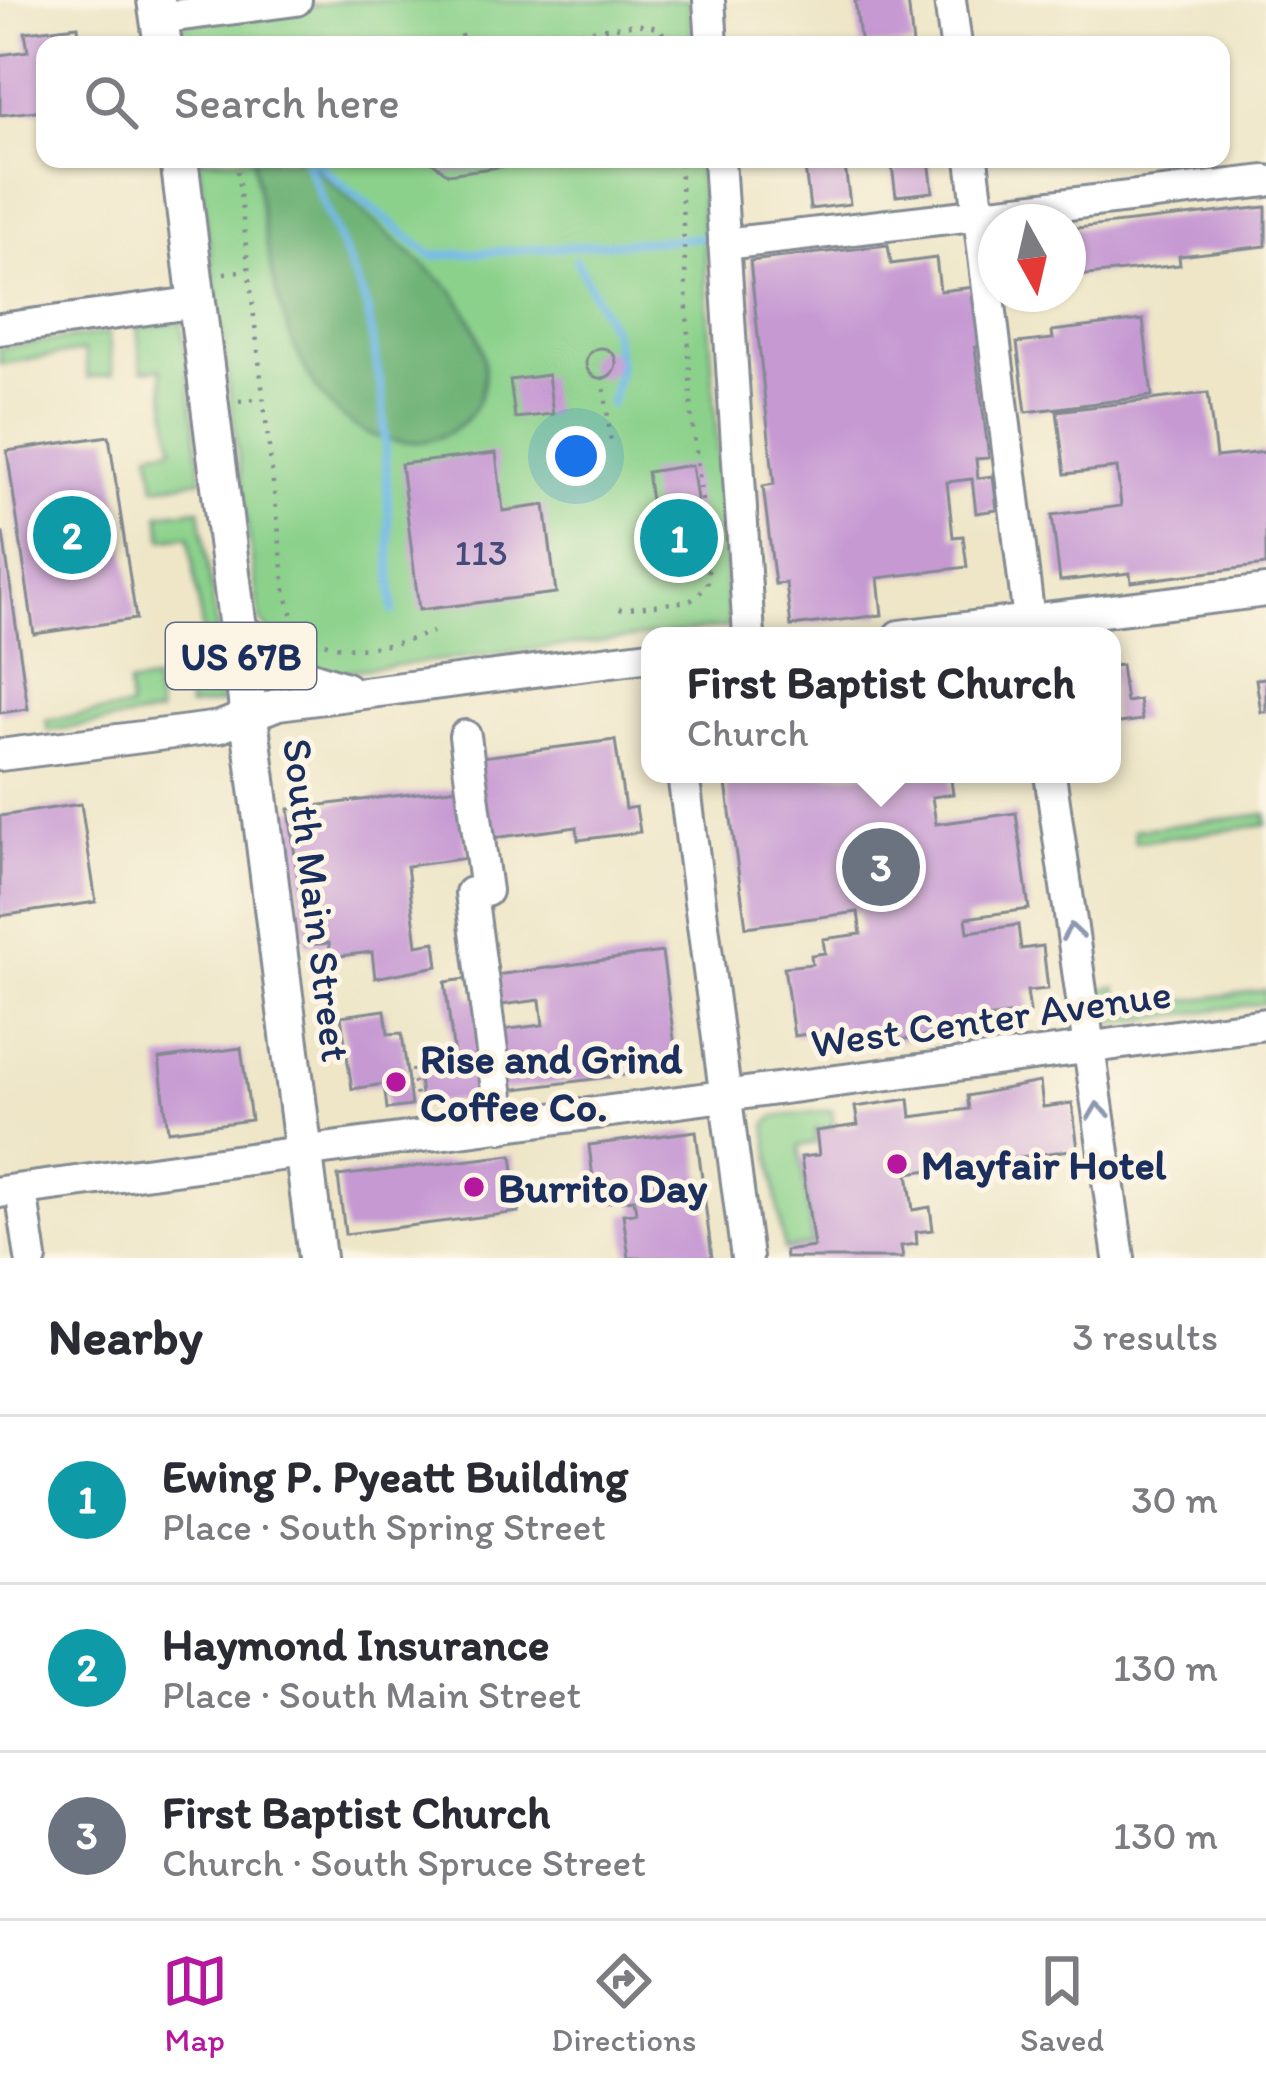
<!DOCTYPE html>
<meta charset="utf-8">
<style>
body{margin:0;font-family:Itim,sans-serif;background:#f2f2f3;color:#2b2b33}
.compass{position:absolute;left:978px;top:204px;width:108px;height:108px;border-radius:50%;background:#fff;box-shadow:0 3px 9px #0004;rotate:172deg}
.you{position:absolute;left:576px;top:456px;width:42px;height:42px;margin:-30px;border:9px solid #fff;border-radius:50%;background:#1a73e8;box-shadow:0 0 0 18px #1a73e833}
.badge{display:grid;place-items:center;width:78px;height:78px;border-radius:50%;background:#b5179e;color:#fff;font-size:39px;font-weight:700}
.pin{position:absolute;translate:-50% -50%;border:6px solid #fff;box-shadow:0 3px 12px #0006}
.popup{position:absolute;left:641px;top:627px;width:480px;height:156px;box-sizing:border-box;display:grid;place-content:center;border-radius:24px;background:#fff;filter:drop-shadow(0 3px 9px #0005);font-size:39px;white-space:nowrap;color:#7c7c81}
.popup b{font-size:45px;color:#2b2b33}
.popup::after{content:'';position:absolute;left:50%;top:100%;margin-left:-24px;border:24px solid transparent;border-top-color:#fff}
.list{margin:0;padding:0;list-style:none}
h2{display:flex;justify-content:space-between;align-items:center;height:156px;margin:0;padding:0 48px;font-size:51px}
h2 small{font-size:39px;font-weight:400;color:#7c7c81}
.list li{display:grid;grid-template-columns:78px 1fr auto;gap:36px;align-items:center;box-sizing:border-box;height:168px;padding:0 48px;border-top:3px solid #e1e1e2}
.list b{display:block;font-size:45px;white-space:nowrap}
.list p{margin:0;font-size:39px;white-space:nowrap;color:#7c7c81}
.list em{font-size:39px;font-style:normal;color:#7c7c81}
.icon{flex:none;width:66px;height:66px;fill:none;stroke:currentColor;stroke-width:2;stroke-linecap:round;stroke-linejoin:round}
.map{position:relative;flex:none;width:1266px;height:1258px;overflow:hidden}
.search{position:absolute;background:#fff;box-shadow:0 3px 9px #0004;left:36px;right:36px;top:36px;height:132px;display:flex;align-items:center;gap:30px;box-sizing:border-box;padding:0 42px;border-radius:24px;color:#7c7c81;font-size:45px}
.sheet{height:660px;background:#fff}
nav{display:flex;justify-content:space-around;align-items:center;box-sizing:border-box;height:168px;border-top:3px solid #e1e1e2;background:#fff;font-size:33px;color:#7c7c81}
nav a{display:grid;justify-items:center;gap:6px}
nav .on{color:#b5179e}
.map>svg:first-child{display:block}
</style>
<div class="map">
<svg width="1266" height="1258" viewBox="0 0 1266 1258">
<rect width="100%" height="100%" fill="#fcf5e5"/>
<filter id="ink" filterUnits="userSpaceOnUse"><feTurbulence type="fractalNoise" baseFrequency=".00833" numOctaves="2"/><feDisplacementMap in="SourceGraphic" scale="24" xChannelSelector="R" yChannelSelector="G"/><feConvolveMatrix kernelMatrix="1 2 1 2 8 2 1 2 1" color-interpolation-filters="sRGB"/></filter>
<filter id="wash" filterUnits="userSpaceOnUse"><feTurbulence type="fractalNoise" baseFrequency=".004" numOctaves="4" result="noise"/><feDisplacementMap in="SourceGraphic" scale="48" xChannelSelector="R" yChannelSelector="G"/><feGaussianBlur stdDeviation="2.7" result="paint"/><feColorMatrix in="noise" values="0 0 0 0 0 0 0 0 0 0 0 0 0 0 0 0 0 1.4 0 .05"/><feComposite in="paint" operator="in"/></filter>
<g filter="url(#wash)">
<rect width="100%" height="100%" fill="#eee6c7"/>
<path fill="#8bd18b" stroke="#538074" stroke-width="3" d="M 348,0 L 689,0 L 692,45 L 183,45 L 180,25 Z
M 198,159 L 699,159 L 729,627 L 329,673 L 293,658 L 260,620 Z
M 181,322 L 202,480 L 155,487 L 150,451 L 173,447 L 161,368 L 142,370 L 137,328 Z
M 108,333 L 113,374 L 88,378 L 84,351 L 0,364 L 0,348 Z
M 200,509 L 227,702 L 189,707 L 187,689 L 210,685 L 189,536 L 163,539 L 159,514 Z
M 154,681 L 159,714 L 48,731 L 46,720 L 130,708 L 128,685 Z
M 1266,814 L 1266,825 L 1135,842 L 1134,830 Z
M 1116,987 L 1120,1009 L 1266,990 L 1266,1003 L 1101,1025 L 1096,990 Z
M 832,1110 L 834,1127 L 814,1130 L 816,1143 L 799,1146 L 812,1245 L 784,1249 L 766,1125 L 774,1117 Z"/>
<path fill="#70b377" stroke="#46716a" stroke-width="3" d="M 253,159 L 304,159 L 452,290 C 553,423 393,502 316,387 C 273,322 265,234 253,159 Z"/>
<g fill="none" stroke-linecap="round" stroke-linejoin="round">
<path stroke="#73b9ea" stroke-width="8" d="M 305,159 L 367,307 L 383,401 L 393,611
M 311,159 L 432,256 L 706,237
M 576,260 L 613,331 L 619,368 L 611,403"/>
</g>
<g id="blocks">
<path fill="#c699d3" d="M 855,0 L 908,0 L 913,45 L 861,45 Z
M 78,26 L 80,45 L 45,45 L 45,110 L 0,115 L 0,55 L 28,51 L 25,32 Z
M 428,159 L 518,159 L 513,165 L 448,174 Z
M 804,159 L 844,159 L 850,204 L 810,209 Z
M 891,159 L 929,159 L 933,192 L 896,196 Z
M 1266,207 L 1266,246 L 1179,256 L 1180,265 L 1068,277 L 1068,229 Z
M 888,245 L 891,264 L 936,258 L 940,291 L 975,287 L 992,345 L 975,347 L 989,458 L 976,459 L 978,478 L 993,476 L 997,510 L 976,513 L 972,479 L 947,482 L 953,537 L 963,536 L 967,567 L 878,578 L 882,615 L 791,626 L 786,583 L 775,584 L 763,486 L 774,484 L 750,261 Z
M 1143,320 L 1152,396 L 1026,412 L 1017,343 L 1053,339 L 1052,331 Z
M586 363a15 15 0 1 1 30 0a15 15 0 1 1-30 0Z
M 548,375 L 553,414 L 515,418 L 510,380 Z
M 1208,393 L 1216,457 L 1266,452 L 1266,565 L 1131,582 L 1130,573 L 1060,581 L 1052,515 L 1121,506 L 1117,468 L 1065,474 L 1057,411 Z
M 109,436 L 136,619 L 34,634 L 7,451 Z
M 496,453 L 503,511 L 545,505 L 556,593 L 419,610 L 401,464 Z
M 692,465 L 707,567 L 661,574 L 647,472 Z
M 3,534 L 28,709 L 0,713 L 0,535 Z
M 1121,665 L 1126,702 L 1139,700 L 1142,720 L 1112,724 L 1112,666 Z
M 1266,678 L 1266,712 L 1261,712 L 1256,679 Z
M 615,740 L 625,809 L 636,807 L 640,832 L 578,840 L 577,827 L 485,839 L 474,758 Z
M 799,774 L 950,774 L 953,794 L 932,797 L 936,824 L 1016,813 L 1029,909 L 966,918 L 968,932 L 1018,925 L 1021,949 L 1043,946 L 1048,989 L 1027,991 L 1030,1012 L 979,1019 L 980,1029 L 839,1048 L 838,1041 L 823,1043 L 821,1032 L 794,1036 L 784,967 L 812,964 L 811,955 L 825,953 L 823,939 L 861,934 L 858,912 L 746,927 L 726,784 Z
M 459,788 L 468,858 L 407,866 L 417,945 L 435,942 L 438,966 L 375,978 L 372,952 L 331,957 L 329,943 L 306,945 L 289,809 Z
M 81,804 L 96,902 L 0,916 L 0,816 Z
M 662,952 L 678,1068 L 501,1091 L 493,1031 L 543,1025 L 540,1000 L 493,1006 L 489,976 Z
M 466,979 L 469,998 L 482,997 L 494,1096 L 422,1105 L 418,1068 L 455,1064 L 445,982 Z
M 385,1010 L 388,1034 L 402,1033 L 411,1106 L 387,1109 L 384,1084 L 352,1089 L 341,1016 Z
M 241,1048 L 251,1120 L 168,1131 L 159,1059 Z
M 1040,1082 L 1043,1107 L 1072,1103 L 1078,1149 L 908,1173 L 913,1210 L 930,1207 L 933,1230 L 916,1232 L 917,1244 L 901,1246 L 903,1258 L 786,1258 L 785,1251 L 814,1247 L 801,1157 L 819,1155 L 816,1131 L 858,1125 L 855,1107 L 909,1099 L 911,1117 L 969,1109 L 967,1096 Z
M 696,1131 L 712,1258 L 629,1258 L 623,1214 L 636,1213 L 634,1199 L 596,1204 L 589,1145 Z
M 512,1155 L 519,1212 L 345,1234 L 338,1176 Z"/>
</g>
</g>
<g filter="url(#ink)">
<use href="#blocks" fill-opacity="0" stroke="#848a92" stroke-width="3"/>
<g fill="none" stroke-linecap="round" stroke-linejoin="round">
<g stroke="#848a92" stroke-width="36">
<path id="minor" d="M 709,0 L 712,45
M 950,0 L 956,45
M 159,18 L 296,0
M 719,159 L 749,636
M 972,159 L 1031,636
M 724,244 L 1266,181
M 0,329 L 199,302
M 237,624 L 289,670 L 346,688
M 899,636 L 1266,591
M 465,736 L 486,891 L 471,893 L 502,1127
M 0,755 L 220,727 L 278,704 L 650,656
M 683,774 L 747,1258
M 1050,774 L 1119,1258
M 21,1190 L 31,1258
M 0,1192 L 1266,1024"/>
</g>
<g stroke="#848a92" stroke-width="42">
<path id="major" d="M 156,0 L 163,45
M 179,159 L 317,1258"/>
</g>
<path stroke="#848a92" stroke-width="4.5" stroke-dasharray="3 9" stroke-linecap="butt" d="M 461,34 L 463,45
M 485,45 L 636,24 L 659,28 L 671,45
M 236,159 L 286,596 C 290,607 294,622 303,630 C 332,660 398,646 432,632
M 224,273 L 248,270
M 603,377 L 611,443
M 239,401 L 263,398
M 619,609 L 690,601 L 707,587 L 709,557 L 692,419 L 680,159
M 412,1069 L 418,1109
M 517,1193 L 536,1190"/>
<use href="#minor" stroke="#fff" stroke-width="30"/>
<use href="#major" stroke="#fff" stroke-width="36"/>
</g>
<defs><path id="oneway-chevron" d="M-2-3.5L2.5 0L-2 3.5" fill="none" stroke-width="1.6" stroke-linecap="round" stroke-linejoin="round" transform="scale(3)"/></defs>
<g stroke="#8d97ae">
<use href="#oneway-chevron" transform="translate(1072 932) rotate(-99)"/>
<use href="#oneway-chevron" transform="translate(1098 1111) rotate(-98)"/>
</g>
</g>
<g fill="#b5179e" stroke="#fcf5e5" stroke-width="4.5">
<circle cx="396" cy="1082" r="12"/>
<circle cx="897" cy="1164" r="12"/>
<circle cx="474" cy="1187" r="12"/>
</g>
<g text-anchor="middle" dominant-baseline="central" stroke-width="10" stroke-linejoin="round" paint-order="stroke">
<g font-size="36" fill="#464a7b">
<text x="481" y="552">113</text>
</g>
<rect fill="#fcf5e5" stroke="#5e6a86" stroke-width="3" x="166" y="623" width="150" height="66" rx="9"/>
<g font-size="39" font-weight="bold" fill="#1b2f5e">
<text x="241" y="656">US 67B</text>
</g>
<g font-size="42" fill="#1b2f5e" stroke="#fcf5e5">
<text transform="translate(317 900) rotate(83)">South Main Street</text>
<text transform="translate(991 1018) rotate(-8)">West Center Avenue</text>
</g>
<g font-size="42" font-weight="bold" fill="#1b2f5e" stroke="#fcf5e5" text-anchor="start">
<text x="420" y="1058">Rise and Grind<tspan x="420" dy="48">Coffee Co.</tspan></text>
<text x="921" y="1164">Mayfair Hotel</text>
<text x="498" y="1187">Burrito Day</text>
</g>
</g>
</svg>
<svg class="compass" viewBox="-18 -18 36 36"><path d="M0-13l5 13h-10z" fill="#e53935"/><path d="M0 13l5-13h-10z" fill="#7c7c81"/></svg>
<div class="you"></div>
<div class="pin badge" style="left:679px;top:538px;background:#0f9aa8">1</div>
<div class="pin badge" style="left:72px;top:535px;background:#0f9aa8">2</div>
<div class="pin badge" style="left:881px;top:867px;background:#6b7280">3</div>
<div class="popup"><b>First Baptist Church</b>Church</div>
<div class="search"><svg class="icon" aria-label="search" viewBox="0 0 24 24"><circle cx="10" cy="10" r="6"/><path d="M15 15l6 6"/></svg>Search here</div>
</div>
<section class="sheet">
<h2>Nearby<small>3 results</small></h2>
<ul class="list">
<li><span class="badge" style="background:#0f9aa8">1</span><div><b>Ewing P. Pyeatt Building</b><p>Place · South Spring Street</p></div><em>30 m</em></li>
<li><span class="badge" style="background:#0f9aa8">2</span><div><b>Haymond Insurance</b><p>Place · South Main Street</p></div><em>130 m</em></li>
<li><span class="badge" style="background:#6b7280">3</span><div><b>First Baptist Church</b><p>Church · South Spruce Street</p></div><em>130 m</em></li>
</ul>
</section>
<nav>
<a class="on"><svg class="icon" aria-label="map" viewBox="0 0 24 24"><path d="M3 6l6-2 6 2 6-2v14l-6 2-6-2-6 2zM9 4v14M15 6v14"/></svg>Map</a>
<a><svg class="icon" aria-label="directions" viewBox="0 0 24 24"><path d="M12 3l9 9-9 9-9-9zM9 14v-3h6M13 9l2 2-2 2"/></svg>Directions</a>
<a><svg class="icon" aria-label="saved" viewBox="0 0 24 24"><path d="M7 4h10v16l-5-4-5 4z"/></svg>Saved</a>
</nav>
